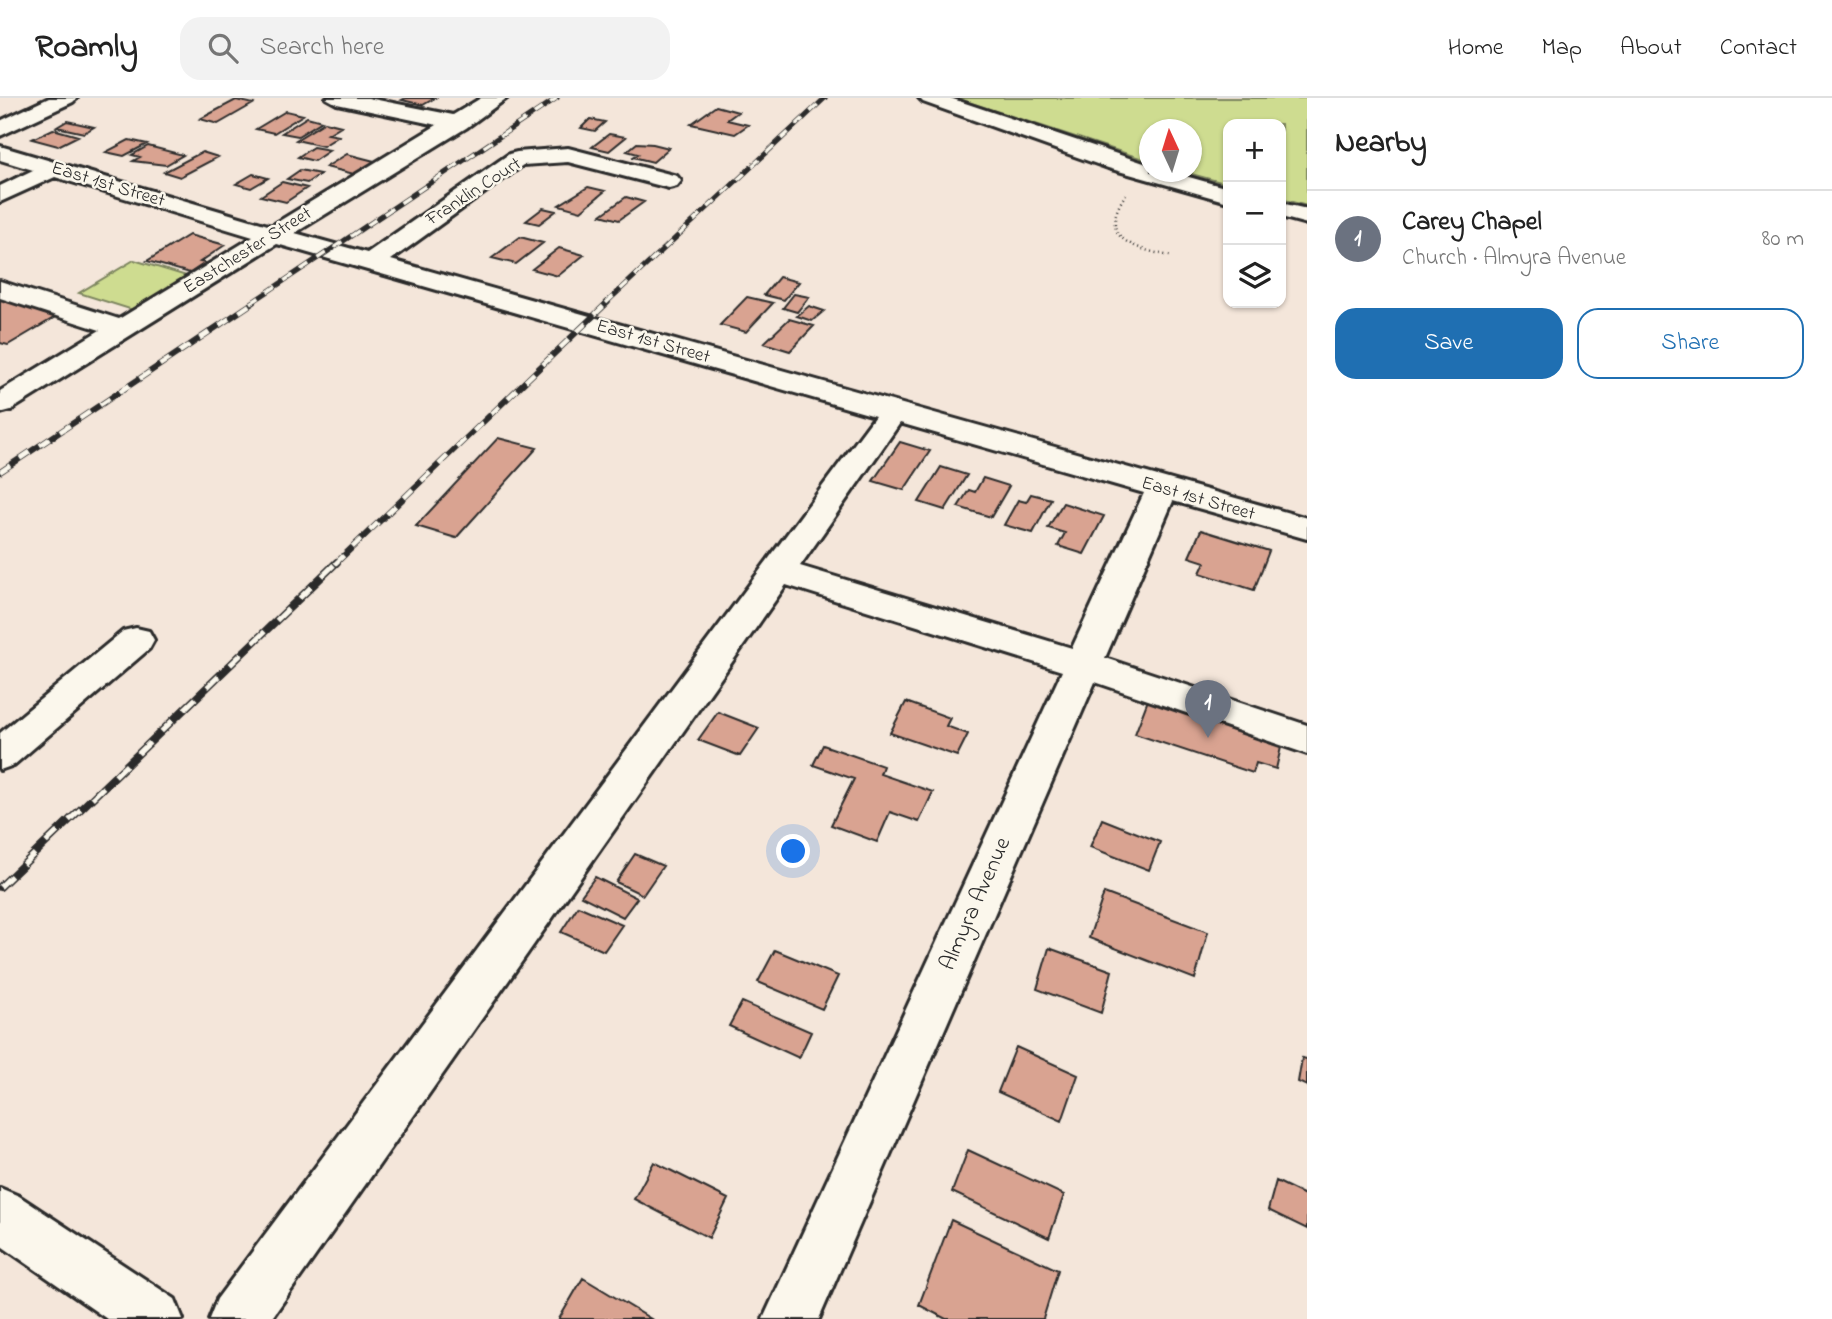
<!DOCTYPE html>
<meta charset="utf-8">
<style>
body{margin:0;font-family:"Indie Flower",sans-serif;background:#f2f2f2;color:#222}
.controls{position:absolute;right:21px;top:21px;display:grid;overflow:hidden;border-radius:14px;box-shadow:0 2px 5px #0004}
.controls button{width:63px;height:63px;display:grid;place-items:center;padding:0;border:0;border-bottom:2px solid #e0e0e0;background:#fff;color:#222;font:35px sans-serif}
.compass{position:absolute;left:1139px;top:21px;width:63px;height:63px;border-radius:50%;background:#fff;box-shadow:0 2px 5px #0004;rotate:356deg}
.you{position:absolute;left:794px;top:754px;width:24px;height:24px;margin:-18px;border:5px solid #fff;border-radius:50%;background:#1a73e8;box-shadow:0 0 0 10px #1a73e833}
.badge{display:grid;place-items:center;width:46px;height:46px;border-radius:50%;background:#1f6fb2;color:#fff;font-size:23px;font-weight:700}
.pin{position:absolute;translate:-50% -58px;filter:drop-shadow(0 2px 4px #0008)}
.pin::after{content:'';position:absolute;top:37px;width:24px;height:21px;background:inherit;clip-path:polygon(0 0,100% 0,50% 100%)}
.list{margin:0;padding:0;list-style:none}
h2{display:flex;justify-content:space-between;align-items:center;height:91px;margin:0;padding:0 28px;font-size:30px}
h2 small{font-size:23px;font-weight:400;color:#767676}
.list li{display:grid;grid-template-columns:46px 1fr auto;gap:21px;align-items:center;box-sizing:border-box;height:98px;padding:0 28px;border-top:2px solid #e0e0e0}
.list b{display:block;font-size:26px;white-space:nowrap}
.list p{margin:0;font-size:23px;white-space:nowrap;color:#767676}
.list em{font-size:23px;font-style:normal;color:#767676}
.actions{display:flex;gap:14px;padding:21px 28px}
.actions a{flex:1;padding:16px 0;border:2px solid #1f6fb2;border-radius:21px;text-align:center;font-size:24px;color:#1f6fb2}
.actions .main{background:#1f6fb2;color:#fff}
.icon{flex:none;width:38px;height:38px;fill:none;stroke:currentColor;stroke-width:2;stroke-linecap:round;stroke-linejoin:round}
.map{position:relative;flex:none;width:1307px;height:1221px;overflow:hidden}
header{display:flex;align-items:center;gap:42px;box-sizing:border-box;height:98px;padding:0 35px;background:#fff;border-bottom:2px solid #e0e0e0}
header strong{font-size:33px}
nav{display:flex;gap:38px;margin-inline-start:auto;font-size:24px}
.search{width:490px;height:63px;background:#f2f2f2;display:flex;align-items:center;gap:18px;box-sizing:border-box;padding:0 24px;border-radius:21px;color:#767676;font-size:26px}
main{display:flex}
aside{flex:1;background:#fff}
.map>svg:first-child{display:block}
</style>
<header>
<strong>Roamly</strong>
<div class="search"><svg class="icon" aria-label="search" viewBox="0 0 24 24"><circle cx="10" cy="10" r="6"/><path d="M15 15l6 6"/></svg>Search here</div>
<nav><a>Home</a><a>Map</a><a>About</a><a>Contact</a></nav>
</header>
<main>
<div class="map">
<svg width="1307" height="1221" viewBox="0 0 1307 1221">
<rect width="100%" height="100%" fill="#f4e6da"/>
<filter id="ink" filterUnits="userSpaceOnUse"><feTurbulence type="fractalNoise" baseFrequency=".0143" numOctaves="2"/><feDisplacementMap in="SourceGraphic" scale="14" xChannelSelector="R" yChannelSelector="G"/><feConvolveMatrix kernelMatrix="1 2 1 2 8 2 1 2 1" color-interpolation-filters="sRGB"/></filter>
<g filter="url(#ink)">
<path fill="#cedc90" stroke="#7c845e" stroke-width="2" d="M 956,0 L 1307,0 L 1307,108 L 1281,101 L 1281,26 L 1228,26 L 1228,86 L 1184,74 L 1192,74 L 1192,32 L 1150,32 L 1149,63 Z
M 134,162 L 190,179 L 136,213 L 79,195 Z"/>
<path fill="#d9a391" stroke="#2b2b2b" stroke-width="2" d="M 406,0 L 435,0 L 423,7 L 402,2 Z
M 236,2 L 253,6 L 218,26 L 200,21 Z
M 716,8 L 738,14 L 727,22 L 748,27 L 735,36 L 691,26 Z
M 286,13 L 303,17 L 274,35 L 256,31 Z
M 307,19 L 322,23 L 298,38 L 282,35 Z
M 590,21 L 605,24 L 595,33 L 581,30 Z
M 67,23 L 94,29 L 84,35 L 57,29 Z
M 325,24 L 341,28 L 328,36 L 339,38 L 323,48 L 296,42 Z
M 53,31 L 78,38 L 58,48 L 32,41 Z
M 609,36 L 626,39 L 609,53 L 592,49 Z
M 129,42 L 147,46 L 124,58 L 106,54 Z
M 637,45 L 653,46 L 669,50 L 653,64 L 633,59 L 638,56 L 627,53 Z
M 148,48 L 183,57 L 166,67 L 133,63 L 140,59 L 132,57 Z
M 313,49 L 330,52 L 314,63 L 298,59 Z
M 202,54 L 218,59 L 180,79 L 164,74 Z
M 347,56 L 378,64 L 358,77 L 326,69 Z
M 300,72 L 320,76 L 307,85 L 287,81 Z
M 253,76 L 268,80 L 251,90 L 236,86 Z
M 282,84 L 307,90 L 286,104 L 261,98 Z
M 588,89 L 605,93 L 581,113 L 559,107 Z
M 626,99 L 644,104 L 619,122 L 601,117 Z
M 543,110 L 556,113 L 539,126 L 526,123 Z
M 189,137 L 225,147 L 200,164 L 205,165 L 190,175 L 147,163 Z
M 520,139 L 543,145 L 516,166 L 492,160 Z
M 559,150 L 584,157 L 558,178 L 532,171 Z
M 779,179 L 799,184 L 784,202 L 764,197 Z
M 0,196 L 57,218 L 8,247 L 0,245 Z
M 794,196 L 809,199 L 797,214 L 783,210 Z
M 747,199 L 773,205 L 746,234 L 720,227 Z
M 809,208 L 824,213 L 812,223 L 797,218 Z
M 789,221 L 814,228 L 790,253 L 764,245 Z
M 498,340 L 537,350 L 456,440 L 416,428 Z
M 900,344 L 930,353 L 904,392 L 873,383 Z
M 941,369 L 967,377 L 945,412 L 919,404 Z
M 983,380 L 1009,388 L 991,419 L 958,409 L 969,392 L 975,394 Z
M 1031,396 L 1051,401 L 1033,435 L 1004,427 L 1018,402 L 1026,404 Z
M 1063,405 L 1104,418 L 1084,456 L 1058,448 L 1065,435 L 1048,430 Z
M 1201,432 L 1269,453 L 1254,492 L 1200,475 L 1205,464 L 1189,459 Z
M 1148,602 L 1282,645 L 1276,671 L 1256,665 L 1253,675 L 1135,636 Z
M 906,604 L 950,620 L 946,628 L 968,636 L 957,658 L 890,635 Z
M 718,614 L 759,630 L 740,658 L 698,642 Z
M 823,647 L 883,668 L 880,676 L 933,694 L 919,724 L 890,714 L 877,744 L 831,727 L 854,681 L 813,667 Z
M 1102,721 L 1160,744 L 1149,772 L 1090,749 Z
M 635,756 L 663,768 L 643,797 L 616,784 Z
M 595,779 L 637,800 L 623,819 L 581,798 Z
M 1104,795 L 1208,834 L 1195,881 L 1089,840 Z
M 578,808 L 622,827 L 604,853 L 561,834 Z
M 1049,850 L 1112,873 L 1101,915 L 1037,891 Z
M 775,852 L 838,878 L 822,911 L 758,884 Z
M 742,904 L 811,934 L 799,960 L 729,928 Z
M 1016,949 L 1078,977 L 1062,1023 L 998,994 Z
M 1302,960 L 1307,961 L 1307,988 L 1298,984 Z
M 968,1052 L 1064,1097 L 1049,1140 L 952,1094 Z
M 654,1064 L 728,1101 L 709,1140 L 634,1101 Z
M 1276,1083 L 1307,1098 L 1307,1131 L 1268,1112 Z
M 951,1122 L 1058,1172 L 1043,1221 L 946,1221 L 919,1207 Z
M 583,1180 L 651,1221 L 559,1221 Z"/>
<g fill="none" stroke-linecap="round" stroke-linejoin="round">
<g stroke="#2b2b2b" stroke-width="6">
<path id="minor" d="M 49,0 L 77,0 L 73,4 L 0,38 L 0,23 Z
M 326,0 L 368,0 L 453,17 L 481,0 L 507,0 L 466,30 L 295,135 L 367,155 L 509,56 L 517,54 L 568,50 L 677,78 L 681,83 L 677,88 L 669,90 L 568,64 L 523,67 L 391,162 L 1307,420 L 1307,441 L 1173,403 L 1105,560 L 1307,627 L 1307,656 L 1095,584 L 819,1221 L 763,1221 L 1062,573 L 786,487 L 271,1221 L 209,1221 L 217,1201 L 875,318 L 277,146 L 11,312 L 0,315 L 0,293 L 100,232 L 0,200 L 0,183 L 119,221 L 253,139 L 55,79 L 0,104 L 0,88 L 33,72 L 0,62 L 0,48 L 271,128 L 437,27 L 337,6 ZM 900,325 L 1144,395 L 1072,550 L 800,468 Z
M 919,0 L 950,0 L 1150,67 L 1150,74 L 1171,74 L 1228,90 L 1228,104 L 1108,70 L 923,4 Z
M 1281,105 L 1307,111 L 1307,126 L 1281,119 Z
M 136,530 L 149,533 L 154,542 L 149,551 L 14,667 L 0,672 L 0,635 L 123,533 Z
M 0,1090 L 19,1098 L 175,1201 L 183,1221 L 107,1221 L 0,1147 Z"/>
</g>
<path stroke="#2b2b2b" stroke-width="2.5" stroke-dasharray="1 3.5" stroke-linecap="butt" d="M 1126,96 C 1096,140 1132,150 1170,158"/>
<use href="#minor" fill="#fbf7ec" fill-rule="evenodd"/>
<g stroke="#2b2b2b" stroke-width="5">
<path id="rail-far2" d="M 251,205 L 557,0
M 606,205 L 825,0"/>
</g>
<g stroke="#2b2b2b" stroke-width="6">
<path id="rail-far1" d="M 0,374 L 254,204
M 335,466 L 608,204"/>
</g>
<g stroke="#2b2b2b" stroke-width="8">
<path id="rail" d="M 0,789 L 337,464"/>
</g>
<use href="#rail-far2" stroke="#fbf7ec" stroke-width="3.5" stroke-dasharray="10" stroke-linecap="butt"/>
<use href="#rail-far1" stroke="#fbf7ec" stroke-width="4.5" stroke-dasharray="12" stroke-linecap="butt"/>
<use href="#rail" stroke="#fbf7ec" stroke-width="5" stroke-dasharray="16" stroke-linecap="butt"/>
</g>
</g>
<g text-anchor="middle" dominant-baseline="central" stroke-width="5" stroke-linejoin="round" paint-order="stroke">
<g font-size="19" fill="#2b2b2b" stroke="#fbf7ec">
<text transform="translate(108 87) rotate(17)">East 1st Street</text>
<text transform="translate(474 94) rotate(-33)">Franklin Court</text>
<text transform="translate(248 153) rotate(-32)">Eastchester Street</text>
<text transform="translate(653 244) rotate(16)">East 1st Street</text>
<text transform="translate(1198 401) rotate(16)">East 1st Street</text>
</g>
<g font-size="23" fill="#2b2b2b" stroke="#fbf7ec">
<text transform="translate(976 806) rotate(-66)">Almyra Avenue</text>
</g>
</g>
</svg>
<div class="controls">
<button>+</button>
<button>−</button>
<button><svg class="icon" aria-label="layers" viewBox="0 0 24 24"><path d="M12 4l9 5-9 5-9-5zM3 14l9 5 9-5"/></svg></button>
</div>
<svg class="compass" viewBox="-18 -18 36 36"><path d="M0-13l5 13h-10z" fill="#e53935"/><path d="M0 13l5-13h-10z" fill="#767676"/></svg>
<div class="you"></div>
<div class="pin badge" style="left:1208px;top:640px;background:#6b7280">1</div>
</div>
<aside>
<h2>Nearby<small></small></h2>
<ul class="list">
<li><span class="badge" style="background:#6b7280">1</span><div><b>Carey Chapel</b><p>Church · Almyra Avenue</p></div><em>80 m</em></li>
</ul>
<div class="actions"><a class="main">Save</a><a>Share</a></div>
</aside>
</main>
